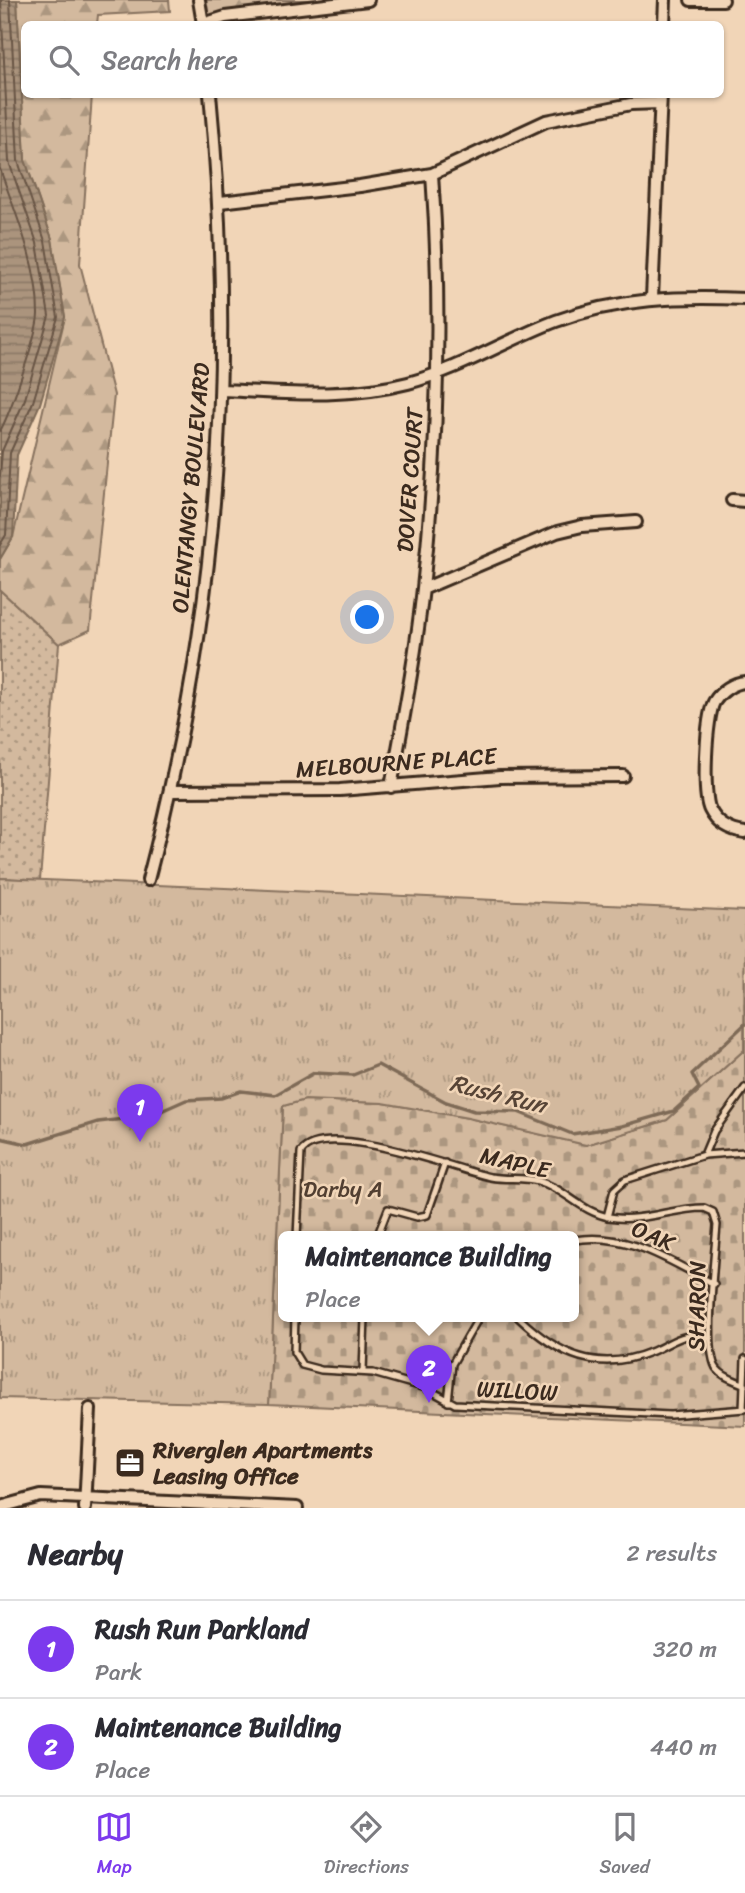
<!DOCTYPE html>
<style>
body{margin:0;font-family:Sriracha,sans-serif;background:#f2f2f3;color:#2b2b33}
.you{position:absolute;left:368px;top:618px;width:24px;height:24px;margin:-18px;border:5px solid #fff;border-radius:50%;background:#1a73e8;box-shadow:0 0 0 10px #1a73e833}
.badge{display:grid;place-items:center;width:46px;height:46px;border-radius:50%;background:#7c3aed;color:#fff;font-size:23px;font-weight:700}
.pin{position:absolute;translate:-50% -58px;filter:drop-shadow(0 2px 4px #0008)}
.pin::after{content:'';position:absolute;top:37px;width:24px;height:21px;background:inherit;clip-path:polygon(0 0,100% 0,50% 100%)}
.popup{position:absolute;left:278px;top:1231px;width:301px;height:91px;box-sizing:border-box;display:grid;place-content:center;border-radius:10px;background:#fff;filter:drop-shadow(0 2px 5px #0005);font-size:23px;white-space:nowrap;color:#7c7c81}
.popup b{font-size:26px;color:#2b2b33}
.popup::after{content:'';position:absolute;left:50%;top:100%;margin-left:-14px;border:14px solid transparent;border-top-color:#fff}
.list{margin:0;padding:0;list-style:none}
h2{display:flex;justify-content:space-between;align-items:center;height:91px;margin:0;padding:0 28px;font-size:30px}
h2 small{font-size:23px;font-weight:400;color:#7c7c81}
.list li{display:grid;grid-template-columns:46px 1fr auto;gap:21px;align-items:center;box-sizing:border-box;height:98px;padding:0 28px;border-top:2px solid #e1e1e2}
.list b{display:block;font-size:26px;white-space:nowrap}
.list p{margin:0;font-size:23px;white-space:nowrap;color:#7c7c81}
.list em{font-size:23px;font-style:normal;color:#7c7c81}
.icon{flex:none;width:38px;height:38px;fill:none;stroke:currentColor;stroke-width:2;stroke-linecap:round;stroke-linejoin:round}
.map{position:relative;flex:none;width:745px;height:1508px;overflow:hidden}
.search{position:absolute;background:#fff;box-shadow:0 2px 5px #0004;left:21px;right:21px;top:21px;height:77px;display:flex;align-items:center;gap:18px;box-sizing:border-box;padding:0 24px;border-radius:10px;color:#7c7c81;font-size:26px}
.sheet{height:287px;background:#fff}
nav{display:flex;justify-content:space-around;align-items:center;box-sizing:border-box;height:98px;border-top:2px solid #e1e1e2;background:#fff;font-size:19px;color:#7c7c81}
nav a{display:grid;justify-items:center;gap:4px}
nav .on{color:#7c3aed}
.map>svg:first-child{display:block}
</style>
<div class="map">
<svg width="745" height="1508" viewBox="0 0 745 1508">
<defs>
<pattern id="grass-dots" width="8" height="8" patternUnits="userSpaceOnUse" patternTransform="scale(1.75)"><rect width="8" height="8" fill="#d3b99e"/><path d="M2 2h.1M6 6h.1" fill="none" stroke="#ac9780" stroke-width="1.8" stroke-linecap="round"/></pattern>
<pattern id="forest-firs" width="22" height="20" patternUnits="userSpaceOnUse" patternTransform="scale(1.75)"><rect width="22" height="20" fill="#d3b99e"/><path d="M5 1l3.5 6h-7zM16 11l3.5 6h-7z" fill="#ac9780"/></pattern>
<pattern id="cemetery-stones" width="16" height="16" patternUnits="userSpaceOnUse" patternTransform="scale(1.75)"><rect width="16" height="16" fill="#d3b99e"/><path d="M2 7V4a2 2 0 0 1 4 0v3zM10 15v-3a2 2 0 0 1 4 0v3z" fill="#ac9780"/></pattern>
<pattern id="park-tufts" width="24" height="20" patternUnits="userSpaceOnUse" patternTransform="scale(1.75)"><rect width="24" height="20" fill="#d3b99e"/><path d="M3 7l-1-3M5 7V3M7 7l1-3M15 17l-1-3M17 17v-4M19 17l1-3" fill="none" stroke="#ac9780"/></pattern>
<pattern id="water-rules" width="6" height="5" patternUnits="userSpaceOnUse" patternTransform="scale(1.75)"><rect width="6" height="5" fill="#ab947d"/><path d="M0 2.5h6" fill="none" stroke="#8c7966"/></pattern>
</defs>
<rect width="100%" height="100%" fill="#f1d5b7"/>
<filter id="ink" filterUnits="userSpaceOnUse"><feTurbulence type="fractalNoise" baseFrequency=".0143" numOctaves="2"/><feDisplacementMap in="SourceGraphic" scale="14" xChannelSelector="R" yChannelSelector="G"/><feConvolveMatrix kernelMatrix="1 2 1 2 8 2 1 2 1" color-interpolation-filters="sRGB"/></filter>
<g filter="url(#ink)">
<path fill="url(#grass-dots)" stroke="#87725e" stroke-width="2" d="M 0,590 L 59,644 L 40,880 L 0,878 Z"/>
<path fill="url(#forest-firs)" stroke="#87725e" stroke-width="2" d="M 17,0 L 169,0 L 170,11 L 98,15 L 97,24 L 24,24 L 24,94 L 92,95 L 80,264 L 114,395 L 90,630 L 59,644 L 0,590 L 0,559 L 13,537 L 65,317 L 52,239 L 25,160 Z
M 199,0 L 368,0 L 203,24 Z"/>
<path fill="url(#cemetery-stones)" stroke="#87725e" stroke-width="2" fill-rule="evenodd" d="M 745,978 L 745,1426 L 269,1404 L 283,1106 L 305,1100 L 383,1103 L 468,1118 L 586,1145 L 667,1120 L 744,1050 ZM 284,1237 L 574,1237 L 574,1317 L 284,1317 Z"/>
<path fill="url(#park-tufts)" stroke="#87725e" stroke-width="2" d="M 0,878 L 745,911 L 744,1050 L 667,1120 L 586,1145 L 468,1118 L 383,1103 L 305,1100 L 283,1106 L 269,1404 L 0,1398 Z"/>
<path fill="url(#water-rules)" stroke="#7e6a57" stroke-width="2" d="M 0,0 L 17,0 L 25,160 L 52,239 L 65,317 L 40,404 L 17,455 L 13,537 L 0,559 Z"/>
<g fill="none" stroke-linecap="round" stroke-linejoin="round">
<path stroke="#685444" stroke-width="2" d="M 0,169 C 16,215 38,265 38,314 C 38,332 10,414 0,431
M 0,476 L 2,451 L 25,399 L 49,316 L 37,243 L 9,162 L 1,0
M 0,545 L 6,535 L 10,453 L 33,402 L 58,317 L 45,241 L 18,161 L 10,0"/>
<path stroke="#7e6a57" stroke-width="3.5" d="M 0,1138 L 27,1144 L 98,1122 L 150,1116 L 186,1100 L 221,1098 L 241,1091 L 275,1095 L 314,1073 L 353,1075 L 378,1065 L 446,1102 L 474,1111 L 518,1112 L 572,1134 L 622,1126 L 674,1111 L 699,1088 L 692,1074 L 745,1024"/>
<g stroke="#3b2a1e" stroke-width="10">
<path id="service" d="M 704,1155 L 745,1152
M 607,1217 L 614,1190 L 625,1180 L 704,1155 L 714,1131 L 745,1088
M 297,1237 L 301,1152 C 324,1119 456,1169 490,1177 C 506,1180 523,1177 538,1181 C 564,1188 581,1212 609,1217 C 641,1223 672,1208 704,1208 L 713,1212 L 717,1225 C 715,1252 703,1353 717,1369 C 724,1378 735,1380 745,1385
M 377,1237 L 388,1209 L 417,1217 L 427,1215 L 445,1163
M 574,1240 C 626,1231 670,1261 714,1284
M 295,1317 L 294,1352 L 302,1365 L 321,1370 L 373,1373 L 426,1388 L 455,1404 L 670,1415 L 745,1409
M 518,1317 C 558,1355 598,1374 653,1351 C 678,1340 680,1332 709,1338
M 363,1371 L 365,1317
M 448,1402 L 452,1364 L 479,1317
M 743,1409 L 745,1359"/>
</g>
<g stroke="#3b2a1e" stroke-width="16">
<path id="minor" d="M 199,0 L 203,24
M 691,0 L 723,0
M 203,24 L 225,17 L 368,0
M 664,24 L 665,0
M 220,202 L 360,186 L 432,174 L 546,121 L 631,104 L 660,103
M 652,298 L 661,94
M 223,390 C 285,393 346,399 408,383 C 461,369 506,340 556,321 C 618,298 680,296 745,299
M 732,500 L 745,501
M 423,589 L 557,532 L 582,526 L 636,522
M 745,682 C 733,683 721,691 714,702 C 706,717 702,795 710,810 C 717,824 730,831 745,833
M 391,787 C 403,721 416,654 423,588 C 438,450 442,312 432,174
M 171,791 L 340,790 L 500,777 L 623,776
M 148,880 C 218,613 236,369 210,94
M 0,1507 L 41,1496 L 297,1508
M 85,1508 L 90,1409"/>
</g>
<use href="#service" stroke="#f1d5b7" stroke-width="5"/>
<use href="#minor" stroke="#f1d5b7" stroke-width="10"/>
</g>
</g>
<defs>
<g id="office-square" transform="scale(1.575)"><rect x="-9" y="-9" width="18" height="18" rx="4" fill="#3b2a1e" stroke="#f1d5b7"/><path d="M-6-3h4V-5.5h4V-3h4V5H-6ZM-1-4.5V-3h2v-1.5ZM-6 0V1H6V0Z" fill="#fff"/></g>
</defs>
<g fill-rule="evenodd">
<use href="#office-square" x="130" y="1463"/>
</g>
<g text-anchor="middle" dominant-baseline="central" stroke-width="5" stroke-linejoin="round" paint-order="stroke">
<g font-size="23" fill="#3b2a1e" stroke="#f1d5b7">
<text transform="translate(410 480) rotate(-86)">DOVER COURT</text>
<text transform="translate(191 488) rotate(-85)">OLENTANGY BOULEVARD</text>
<text transform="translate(396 763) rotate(-4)">MELBOURNE PLACE</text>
<text transform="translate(515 1163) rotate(13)">MAPLE</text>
<text transform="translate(653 1236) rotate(23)">OAK</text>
<text transform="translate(697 1306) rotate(-89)">SHARON</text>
<text transform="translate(517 1391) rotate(3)">WILLOW</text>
</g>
<g font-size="23" fill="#523f31" stroke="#f1d5b7">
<text x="343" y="1189">Darby A</text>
</g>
<g font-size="23" font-weight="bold" fill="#3b2a1e" stroke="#f1d5b7" text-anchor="start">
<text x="153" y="1450">Riverglen Apartments<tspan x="153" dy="26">Leasing Office</tspan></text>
</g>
<g font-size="24" font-style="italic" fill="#574436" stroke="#f1d5b7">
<text transform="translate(498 1094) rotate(14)">Rush Run</text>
</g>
</g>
</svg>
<div class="you"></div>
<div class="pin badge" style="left:140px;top:1142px">1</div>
<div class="pin badge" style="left:429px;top:1403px">2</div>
<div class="popup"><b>Maintenance Building</b>Place</div>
<div class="search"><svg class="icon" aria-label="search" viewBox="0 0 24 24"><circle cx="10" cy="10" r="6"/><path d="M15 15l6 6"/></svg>Search here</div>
</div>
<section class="sheet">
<h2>Nearby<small>2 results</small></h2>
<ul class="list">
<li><span class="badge">1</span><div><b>Rush Run Parkland</b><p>Park</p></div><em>320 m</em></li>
<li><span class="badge">2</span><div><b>Maintenance Building</b><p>Place</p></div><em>440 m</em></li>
</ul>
</section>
<nav>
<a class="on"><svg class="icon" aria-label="map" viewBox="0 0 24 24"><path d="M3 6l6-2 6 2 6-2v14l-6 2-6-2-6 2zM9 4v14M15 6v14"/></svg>Map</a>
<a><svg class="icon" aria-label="directions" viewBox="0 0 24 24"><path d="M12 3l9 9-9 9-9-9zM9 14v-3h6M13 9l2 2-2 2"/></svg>Directions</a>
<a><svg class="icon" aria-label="saved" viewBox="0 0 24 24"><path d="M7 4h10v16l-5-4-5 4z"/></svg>Saved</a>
</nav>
